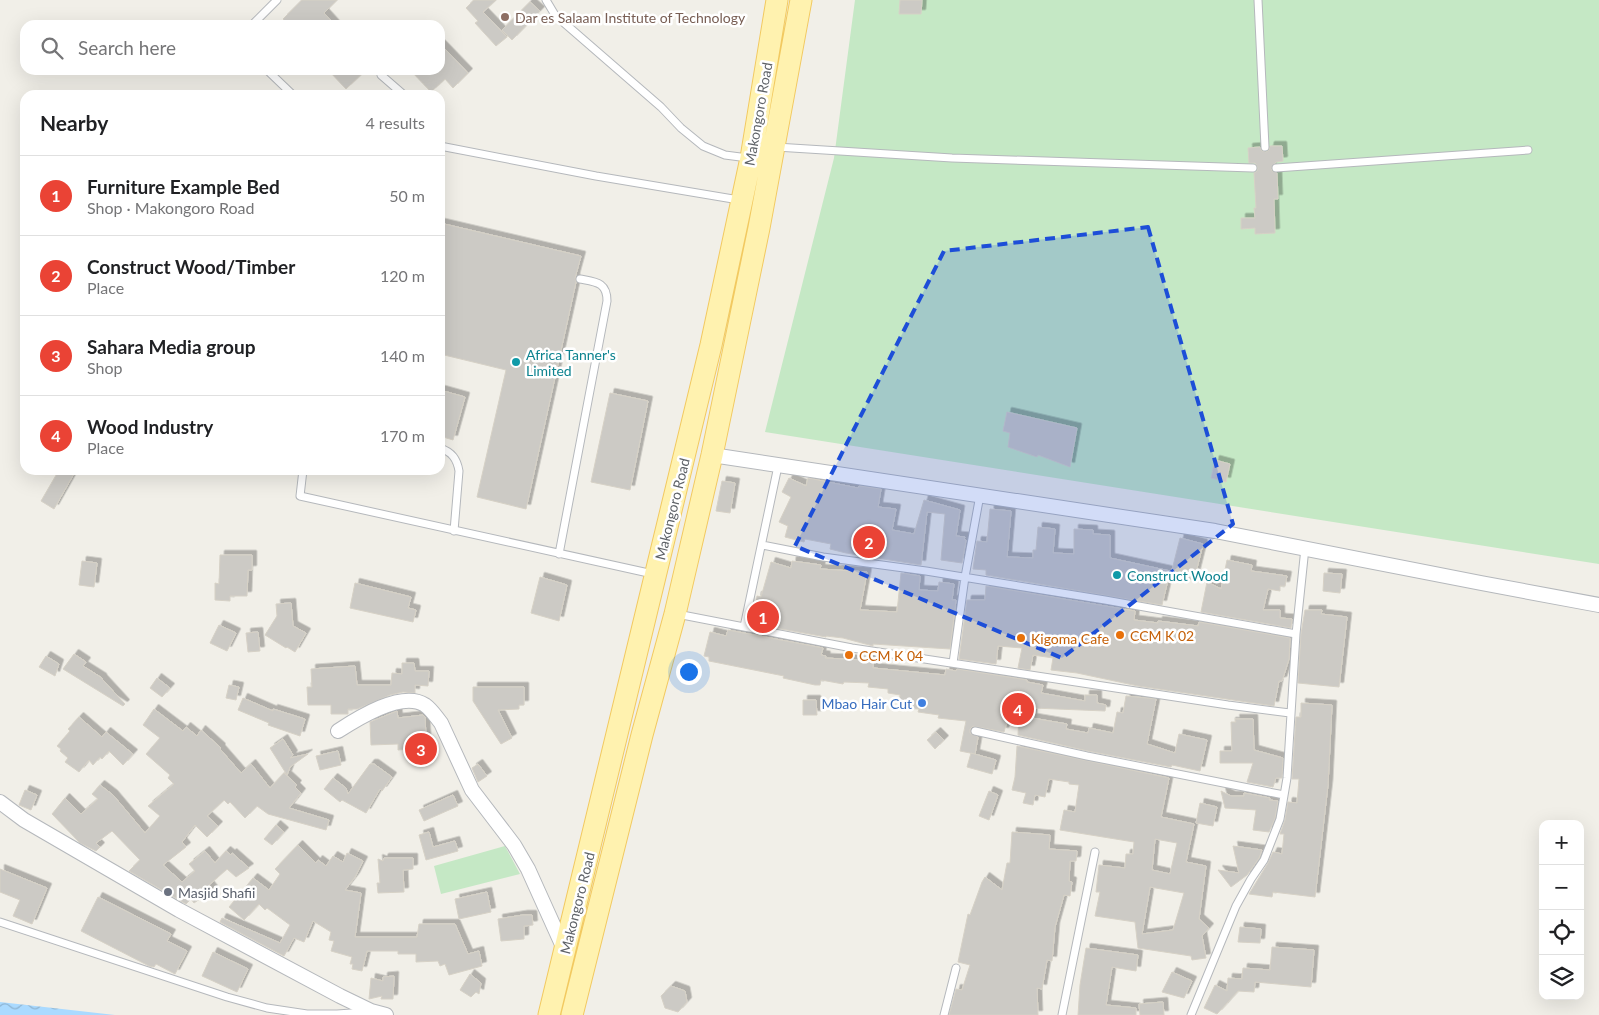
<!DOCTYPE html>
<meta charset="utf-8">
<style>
body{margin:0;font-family:Lato,sans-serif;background:#f6f6f6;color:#202124}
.controls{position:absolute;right:15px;bottom:15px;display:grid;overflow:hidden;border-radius:10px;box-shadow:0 5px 20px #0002}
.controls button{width:45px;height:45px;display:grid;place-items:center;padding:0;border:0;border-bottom:1px solid #e0e0e0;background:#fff;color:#202124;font:25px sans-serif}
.you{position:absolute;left:688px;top:671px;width:18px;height:18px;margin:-12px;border:4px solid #fff;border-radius:50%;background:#1a73e8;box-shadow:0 0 0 8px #1a73e833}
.badge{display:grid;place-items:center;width:32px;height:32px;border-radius:50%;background:#ea4335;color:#fff;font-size:16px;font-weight:700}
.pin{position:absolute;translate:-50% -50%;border:2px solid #fff;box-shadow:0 1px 5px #0006}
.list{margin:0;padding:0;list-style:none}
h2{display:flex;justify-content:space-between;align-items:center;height:65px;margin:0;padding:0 20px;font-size:21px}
h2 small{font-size:16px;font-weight:400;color:#757577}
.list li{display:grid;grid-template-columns:32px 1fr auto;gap:15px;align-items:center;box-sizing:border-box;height:80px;padding:0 20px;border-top:1px solid #e0e0e0}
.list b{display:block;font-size:19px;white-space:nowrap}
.list p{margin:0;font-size:16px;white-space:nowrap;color:#757577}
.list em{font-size:16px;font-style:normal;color:#757577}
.icon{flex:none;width:28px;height:28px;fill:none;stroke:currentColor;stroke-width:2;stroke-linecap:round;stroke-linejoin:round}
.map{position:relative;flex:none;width:1599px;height:1015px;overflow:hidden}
.search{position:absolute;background:#fff;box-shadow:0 5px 20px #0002;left:20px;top:20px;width:425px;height:55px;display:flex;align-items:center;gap:12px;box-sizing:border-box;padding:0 18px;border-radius:15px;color:#757577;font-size:19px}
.panel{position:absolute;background:#fff;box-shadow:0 5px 20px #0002;left:20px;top:90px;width:425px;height:385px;border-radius:15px}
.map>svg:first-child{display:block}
</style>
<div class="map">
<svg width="1599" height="1015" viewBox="0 0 1599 1015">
<defs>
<pattern id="water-waves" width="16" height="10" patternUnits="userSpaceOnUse" patternTransform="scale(1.25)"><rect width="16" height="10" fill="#aadaff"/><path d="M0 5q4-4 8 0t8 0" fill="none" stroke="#8eb4d2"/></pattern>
<filter id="shadow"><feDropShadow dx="4.5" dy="-4.5" stdDeviation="0" flood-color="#0004"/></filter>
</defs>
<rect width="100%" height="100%" fill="#f1efe8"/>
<path fill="#c5e8c5" d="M 855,0 L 1599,0 L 1599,564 L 765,432 L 834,158 Z
M 505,846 L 520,874 L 441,894 L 434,866 Z"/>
<path fill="url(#water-waves)" d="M 0,1002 L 115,1015 L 0,1015 Z"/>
<path fill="#cccac5" stroke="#d6d1c6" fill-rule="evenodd" filter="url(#shadow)" d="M 302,0 L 337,0 L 324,13 L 335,25 L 289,25 L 283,19 Z
M 474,0 L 496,0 L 483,12 L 507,37 L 496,46 L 475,23 L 478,21 L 466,8 Z
M 900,0 L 922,0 L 921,14 L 899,14 Z
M 530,2 L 540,11 L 512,40 L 502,30 Z
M 440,44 L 468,73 L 453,88 L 445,79 L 431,92 L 410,70 L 440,70 Z
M 328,70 L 366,70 L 346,89 Z
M 1270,146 L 1282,146 L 1283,161 L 1276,162 L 1271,168 L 1272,171 L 1277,173 L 1278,199 L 1274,199 L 1275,233 L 1255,234 L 1255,228 L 1241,229 L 1241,218 L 1255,218 L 1254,208 L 1256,208 L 1254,173 L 1257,171 L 1258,168 L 1255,163 L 1249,163 L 1248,148 L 1260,147 L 1262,151 L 1266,152 L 1269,150 Z
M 440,223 L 581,256 L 575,278 L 576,282 L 526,509 L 477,497 L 506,370 L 440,354 Z
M 440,390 L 465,397 L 453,440 L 440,436 Z
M 610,393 L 648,401 L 630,490 L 591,482 Z
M 1007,412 L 1077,428 L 1070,467 L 1038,455 L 1037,457 L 1008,447 L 1010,433 L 1003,431 Z
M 1215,460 L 1230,464 L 1226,482 L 1211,478 Z
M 59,470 L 76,470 L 54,509 L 41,501 Z
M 789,478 L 806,486 L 808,478 L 858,488 L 859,486 L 881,489 L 878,507 L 896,509 L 892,530 L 914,534 L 924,500 L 960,510 L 956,536 L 965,537 L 964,539 L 966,540 L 962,563 L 941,560 L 945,514 L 927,512 L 921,565 L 846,553 L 830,549 L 831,544 L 805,539 L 804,542 L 785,537 L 788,526 L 779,522 L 791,497 L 782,492 Z
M 722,481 L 735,483 L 730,513 L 716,511 Z
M 990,509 L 1011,511 L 1007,557 L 1033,558 L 1033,550 L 1036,550 L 1038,527 L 1055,529 L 1053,553 L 1074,554 L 1074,529 L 1093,530 L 1093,534 L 1110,535 L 1110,558 L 1170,571 L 1162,605 L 986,575 L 986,570 L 973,569 L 977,541 L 987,542 Z
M 1180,538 L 1203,544 L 1194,580 L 1171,574 Z
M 220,555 L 252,555 L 252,570 L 248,570 L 247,596 L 230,596 L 230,601 L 215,600 L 215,583 L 219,584 Z
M 1227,560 L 1252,565 L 1251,571 L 1287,576 L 1285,586 L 1280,586 L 1280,591 L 1268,589 L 1263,610 L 1280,610 L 1280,618 L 1292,619 L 1291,628 L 1201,612 L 1207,582 L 1221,589 Z
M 82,561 L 97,563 L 94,587 L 79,585 Z
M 792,561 L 821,565 L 820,569 L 867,572 L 860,610 L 897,612 L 901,573 L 920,576 L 919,590 L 938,591 L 939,582 L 954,584 L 952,600 L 956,600 L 950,649 L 873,644 L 873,646 L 843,638 L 826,636 L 826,637 L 759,625 L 760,613 L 755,613 L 757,596 L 761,597 L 771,562 L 791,568 Z
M 1324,573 L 1342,574 L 1340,593 L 1323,591 Z
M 540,577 L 567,585 L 559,621 L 531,613 Z
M 355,583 L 411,597 L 408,608 L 416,610 L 413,622 L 350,608 Z
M 986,586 L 1135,611 L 1134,620 L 1158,623 L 1158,621 L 1198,626 L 1199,622 L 1290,638 L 1289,659 L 1282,681 L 1279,681 L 1274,706 L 1138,686 L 1077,673 L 1051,670 L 1053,658 L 1033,655 L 1030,670 L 1018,668 L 1022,648 L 998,646 L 996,664 L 959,659 L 967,600 L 985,600 Z
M 291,603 L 293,626 L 306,633 L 295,652 L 287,647 L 286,648 L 265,635 L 277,616 L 276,604 Z
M 1305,610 L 1322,610 L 1321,614 L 1347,617 L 1339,687 L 1298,683 L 1301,634 Z
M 219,625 L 236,633 L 227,651 L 210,643 Z
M 728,630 L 823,648 L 821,655 L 826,656 L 825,658 L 860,660 L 861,655 L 873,657 L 873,668 L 945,675 L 946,669 L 956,671 L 957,669 L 1027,680 L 1027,682 L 1043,685 L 1041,693 L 1085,701 L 1085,695 L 1097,695 L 1097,703 L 1106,705 L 1105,711 L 1033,708 L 1032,718 L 1067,724 L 1066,729 L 1088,733 L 1089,728 L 1113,733 L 1117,712 L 1123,713 L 1126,696 L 1156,699 L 1147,744 L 1175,753 L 1179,734 L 1207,740 L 1200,771 L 1172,765 L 1171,767 L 1088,751 L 1018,735 L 1020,690 L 1016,690 L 1004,732 L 973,726 L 970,729 L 970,733 L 978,737 L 975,754 L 960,751 L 966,721 L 938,718 L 939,715 L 918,712 L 919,709 L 901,708 L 901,704 L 899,704 L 900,695 L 888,693 L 888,689 L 868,687 L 869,683 L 844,682 L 843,684 L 821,680 L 820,685 L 815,685 L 783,678 L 784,676 L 709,661 L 709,657 L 704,656 L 710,632 L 726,636 Z
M 258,632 L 260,651 L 248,652 L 246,633 Z
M 74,654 L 86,662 L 83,666 L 102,678 L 102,679 L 125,704 L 123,706 L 63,669 Z
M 46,656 L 59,664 L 55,676 L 39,667 Z
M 402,663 L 414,663 L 415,671 L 429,671 L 428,686 L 415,685 L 415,693 L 403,692 L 390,695 L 357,709 L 348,709 L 348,714 L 331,714 L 331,705 L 308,705 L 307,687 L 312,687 L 311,669 L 355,666 L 357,685 L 391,685 L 392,673 L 402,674 Z
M 157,678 L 170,688 L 162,697 L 150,688 Z
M 229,685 L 239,687 L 236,700 L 226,698 Z
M 473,687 L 524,687 L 524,705 L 519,705 L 519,709 L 498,710 L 512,738 L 501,744 L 499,741 L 473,701 Z
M 243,698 L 273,711 L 273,709 L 305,719 L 300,736 L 268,725 L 269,723 L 238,710 Z
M 803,700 L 816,700 L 817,715 L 803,715 Z
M 1301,703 L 1332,705 L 1328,785 L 1315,897 L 1273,892 L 1272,897 L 1249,894 L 1268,863 L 1273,852 L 1282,854 L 1284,834 L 1280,834 L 1285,820 L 1288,802 L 1297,803 L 1299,779 L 1292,779 L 1296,717 L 1301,717 Z
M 154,709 L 183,731 L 186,727 L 197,736 L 201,730 L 221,748 L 220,749 L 241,773 L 251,764 L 270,788 L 284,773 L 297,785 L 295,787 L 301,793 L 289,808 L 329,820 L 326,830 L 268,814 L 257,806 L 245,818 L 230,802 L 228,804 L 224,800 L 207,816 L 218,826 L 207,837 L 195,825 L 182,842 L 186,847 L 163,865 L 182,882 L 195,871 L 189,864 L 205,851 L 215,863 L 226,851 L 231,855 L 232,853 L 249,868 L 236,877 L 227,869 L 209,885 L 213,890 L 194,903 L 191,899 L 186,904 L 129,871 L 140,860 L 112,831 L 96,843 L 100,847 L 96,851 L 80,843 L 52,814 L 65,798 L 81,814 L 98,799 L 92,794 L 100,785 L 113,795 L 145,833 L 160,816 L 148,806 L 174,784 L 168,778 L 170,775 L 146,754 L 160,738 L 143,725 Z
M 397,711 L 398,718 L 423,715 L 425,717 L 427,757 L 411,758 L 411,749 L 398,750 L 398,744 L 371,745 L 370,722 Z
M 79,717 L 102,737 L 106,732 L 133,754 L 123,765 L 109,751 L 102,759 L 100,757 L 93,765 L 89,760 L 79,772 L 65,762 L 68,758 L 60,751 L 61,749 L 57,746 L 70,731 L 68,729 Z
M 1235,719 L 1253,719 L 1254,750 L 1283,758 L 1282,778 L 1276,778 L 1273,787 L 1247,782 L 1253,763 L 1220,763 L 1220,751 L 1232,751 L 1231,722 L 1236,722 Z
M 936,732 L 944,740 L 935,749 L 927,740 Z
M 283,739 L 293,755 L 290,758 L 308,754 L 290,767 L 287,775 L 270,748 Z
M 1017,746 L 1169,778 L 1161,817 L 1194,824 L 1186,862 L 1206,866 L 1199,919 L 1209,928 L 1202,936 L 1206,958 L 1192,960 L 1191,956 L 1138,948 L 1135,922 L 1095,916 L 1100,892 L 1096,892 L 1099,865 L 1125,868 L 1126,854 L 1133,854 L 1134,842 L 1060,830 L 1064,810 L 1075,812 L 1079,785 L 1069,784 L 1069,782 L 1049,779 L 1045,797 L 1035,795 L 1033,805 L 1023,803 L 1026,793 L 1012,790 L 1015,777 ZM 1155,839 L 1177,843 L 1170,874 L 1152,870 ZM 1150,887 L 1184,893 L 1173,930 L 1142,934 Z
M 338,751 L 341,765 L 320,770 L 316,756 Z
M 971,753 L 996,760 L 992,774 L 967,767 Z
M 370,764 L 374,764 L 392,777 L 382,791 L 380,789 L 366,813 L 342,800 L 340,802 L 324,789 L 333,778 L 346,788 L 348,794 Z
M 478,764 L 487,776 L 478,782 L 472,768 Z
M 25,790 L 37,795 L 31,810 L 19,805 Z
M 989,791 L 998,795 L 989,820 L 979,816 Z
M 1221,791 L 1231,796 L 1244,796 L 1244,793 L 1270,798 L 1269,800 L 1278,801 L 1275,818 L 1269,832 L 1253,830 L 1256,810 L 1225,808 Z
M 453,795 L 458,806 L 424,821 L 419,810 Z
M 1200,803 L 1217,807 L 1213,826 L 1196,823 Z
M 276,825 L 284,832 L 272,845 L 264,839 Z
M 429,832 L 433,847 L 455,841 L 458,851 L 426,860 L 419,835 Z
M 1012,832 L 1050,835 L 1049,849 L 1077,851 L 1076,861 L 1070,861 L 1069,881 L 1072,882 L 1070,896 L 1064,895 L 1055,927 L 1052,961 L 1047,960 L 1042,989 L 1037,988 L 1038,1015 L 949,1015 L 956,989 L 962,990 L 970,965 L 958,962 L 968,914 L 970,915 L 982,882 L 985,877 L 1002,890 L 1007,863 L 1010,863 Z
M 298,845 L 316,863 L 318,860 L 326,866 L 333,856 L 343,862 L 347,853 L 363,861 L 355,877 L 345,890 L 361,893 L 355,937 L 417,937 L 419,924 L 455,924 L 468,954 L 479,951 L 482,966 L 449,975 L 445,964 L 440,966 L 438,961 L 416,962 L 416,954 L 398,954 L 398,951 L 367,951 L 362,971 L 352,969 L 353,964 L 350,964 L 352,957 L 331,951 L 334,941 L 329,940 L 331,932 L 313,921 L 304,942 L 294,938 L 284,956 L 220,922 L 222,918 L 280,943 L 290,925 L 267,908 L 265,910 L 259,904 L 244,920 L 229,907 L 253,878 L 269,890 L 280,874 L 275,869 Z
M 1233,846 L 1262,850 L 1259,858 L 1247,875 L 1231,887 L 1218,870 L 1239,873 Z
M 384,858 L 413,858 L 413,869 L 403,870 L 404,892 L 378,893 L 377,883 L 380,883 L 378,859 L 383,861 Z
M 0,869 L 47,888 L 32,924 L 13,916 L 20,900 L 0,892 Z
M 487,892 L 491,912 L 459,919 L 455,899 Z
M 98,897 L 171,934 L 167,941 L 187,951 L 175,974 L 156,964 L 154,967 L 149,966 L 81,931 Z
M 523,915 L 532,915 L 533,925 L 524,926 L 524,939 L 501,941 L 498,919 Z
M 1240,927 L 1261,929 L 1260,943 L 1238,942 Z
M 1272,947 L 1314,950 L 1311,987 L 1255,982 L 1254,992 L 1238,991 L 1217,1014 L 1204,1008 L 1215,985 L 1227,991 L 1228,978 L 1242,979 L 1243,968 L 1270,970 Z
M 1086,948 L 1138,955 L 1136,971 L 1112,967 L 1106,1005 L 1136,1008 L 1136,1015 L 1078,1015 L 1080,985 Z
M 213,952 L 248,969 L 237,992 L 202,976 Z
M 1172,972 L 1192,981 L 1184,998 L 1162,992 Z
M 470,974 L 481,983 L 479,994 L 476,992 L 471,997 L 460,990 Z
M 394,976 L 393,999 L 381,999 L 382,996 L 369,999 L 371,978 L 383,981 L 383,977 Z
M 671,986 L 685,991 L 687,1002 L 678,1012 L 665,1008 L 661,996 Z
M 1163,1002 L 1164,1015 L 1140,1015 L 1139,1004 Z"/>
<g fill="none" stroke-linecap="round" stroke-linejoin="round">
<g stroke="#b5b8bc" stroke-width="9">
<path id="service" d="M 546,0 L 555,15 L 661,107 L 681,128 L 703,146 L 725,155 L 748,158
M 1258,0 L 1265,147
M 252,25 L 277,0
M 267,70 L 293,95
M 381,75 L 404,95
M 440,146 L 596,176 L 739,200
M 776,147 L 952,158 L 1253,168
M 1276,168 L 1528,150
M 440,448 C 452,452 457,459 459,471 L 454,531
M 303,470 L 300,496 L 653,574
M 762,545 L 823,557 L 926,571 L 1105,600 L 1296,634
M 559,554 L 607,301 C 607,282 596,282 580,279
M 677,614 L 852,648 L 1228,705 L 1290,713
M 744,627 L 778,466
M 953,663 L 965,577 L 980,495
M 975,731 L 1087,756 L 1284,795
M 0,922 L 227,997 L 267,1008 L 307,1014 L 337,1014 L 366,1012
M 944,1015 L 956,968
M 1062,1015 L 1095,852
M 1191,1015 L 1236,906 L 1251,879 L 1264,860 L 1280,819 L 1287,778 L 1296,634 L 1305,548"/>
</g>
<g stroke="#b5b8bc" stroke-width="16">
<path id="minor" d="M 712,455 L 1215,531 L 1481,583 L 1599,605
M 338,731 C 358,718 402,690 425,705 C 432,710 436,717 441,723 L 472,790 L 514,845 L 528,869 L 565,951
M 0,802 L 24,820 L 179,910 L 340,996 L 371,1011 L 386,1015"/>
</g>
<g stroke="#f2c960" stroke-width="23">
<path id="primary" d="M 549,1015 L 711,345 L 751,158 L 777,0
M 572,1015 L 642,735 L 675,614 L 712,455 L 759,228 L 801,0"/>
</g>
<use href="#service" stroke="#fff" stroke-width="7"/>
<use href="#minor" stroke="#fff" stroke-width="14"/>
<use href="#primary" stroke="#fff2af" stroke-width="21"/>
</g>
<path fill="#1d4ed8" fill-opacity="0.2" stroke="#1d4ed8" stroke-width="4" stroke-dasharray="10 6" stroke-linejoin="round" d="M 1148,227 L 1233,524 L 1062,658 L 795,546 L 944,251 Z"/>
<circle fill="#8d6e63" stroke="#fff" stroke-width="2" cx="505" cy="17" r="5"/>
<g fill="#0f9aa8" stroke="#fff" stroke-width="2">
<circle cx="516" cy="362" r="5"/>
<circle cx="1117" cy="575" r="5"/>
</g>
<g fill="#e8710a" stroke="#fff" stroke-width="2">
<circle cx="1120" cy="635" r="5"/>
<circle cx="1021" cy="638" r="5"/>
<circle cx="849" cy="655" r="5"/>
</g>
<circle fill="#3f7fe0" stroke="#fff" stroke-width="2" cx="922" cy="703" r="5"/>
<circle fill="#6b7280" stroke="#fff" stroke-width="2" cx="168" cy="892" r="5"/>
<g text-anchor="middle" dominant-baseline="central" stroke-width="5" stroke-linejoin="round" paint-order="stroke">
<g font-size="14" fill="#785e54" stroke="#fff" text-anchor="start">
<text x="515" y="17">Dar es Salaam Institute of Technology</text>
</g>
<g font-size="14" fill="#5f6368" stroke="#fff">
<text transform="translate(758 114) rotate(-80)">Makongoro Road</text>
<text transform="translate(672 509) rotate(-76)">Makongoro Road</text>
<text transform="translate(577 903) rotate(-76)">Makongoro Road</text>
</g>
<g font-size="14" fill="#0d838f" stroke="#fff" text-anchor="start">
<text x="526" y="354">Africa Tanner's<tspan x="526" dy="16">Limited</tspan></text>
<text x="1127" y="575">Construct Wood</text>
</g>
<g font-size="14" fill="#c56008" stroke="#fff" text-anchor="start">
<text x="1130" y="635">CCM K 02</text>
<text x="1031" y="638">Kigoma Cafe</text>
<text x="859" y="655">CCM K 04</text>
</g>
<g font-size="14" fill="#366cbe" stroke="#fff" text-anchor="end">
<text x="912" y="703">Mbao Hair Cut</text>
</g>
<g font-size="14" fill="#5b616d" stroke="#fff" text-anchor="start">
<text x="178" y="892">Masjid Shafii</text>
</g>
</g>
</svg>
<div class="controls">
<button>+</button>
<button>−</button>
<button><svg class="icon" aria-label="locate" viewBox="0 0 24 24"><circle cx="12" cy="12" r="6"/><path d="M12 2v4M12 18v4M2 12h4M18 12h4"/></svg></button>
<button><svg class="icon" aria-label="layers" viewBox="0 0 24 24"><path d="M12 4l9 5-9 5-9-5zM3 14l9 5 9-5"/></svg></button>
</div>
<div class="you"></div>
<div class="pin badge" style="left:763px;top:617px">1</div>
<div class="pin badge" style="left:869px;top:542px">2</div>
<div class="pin badge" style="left:421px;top:749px">3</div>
<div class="pin badge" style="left:1018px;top:709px">4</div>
<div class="search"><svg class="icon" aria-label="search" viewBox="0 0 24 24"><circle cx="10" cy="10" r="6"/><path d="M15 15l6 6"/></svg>Search here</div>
<section class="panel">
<h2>Nearby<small>4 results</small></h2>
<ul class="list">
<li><span class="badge">1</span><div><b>Furniture Example Bed</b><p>Shop · Makongoro Road</p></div><em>50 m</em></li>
<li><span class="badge">2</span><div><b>Construct Wood/Timber</b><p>Place</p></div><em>120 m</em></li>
<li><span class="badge">3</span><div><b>Sahara Media group</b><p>Shop</p></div><em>140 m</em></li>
<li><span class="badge">4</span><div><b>Wood Industry</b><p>Place</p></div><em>170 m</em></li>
</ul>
</section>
</div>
